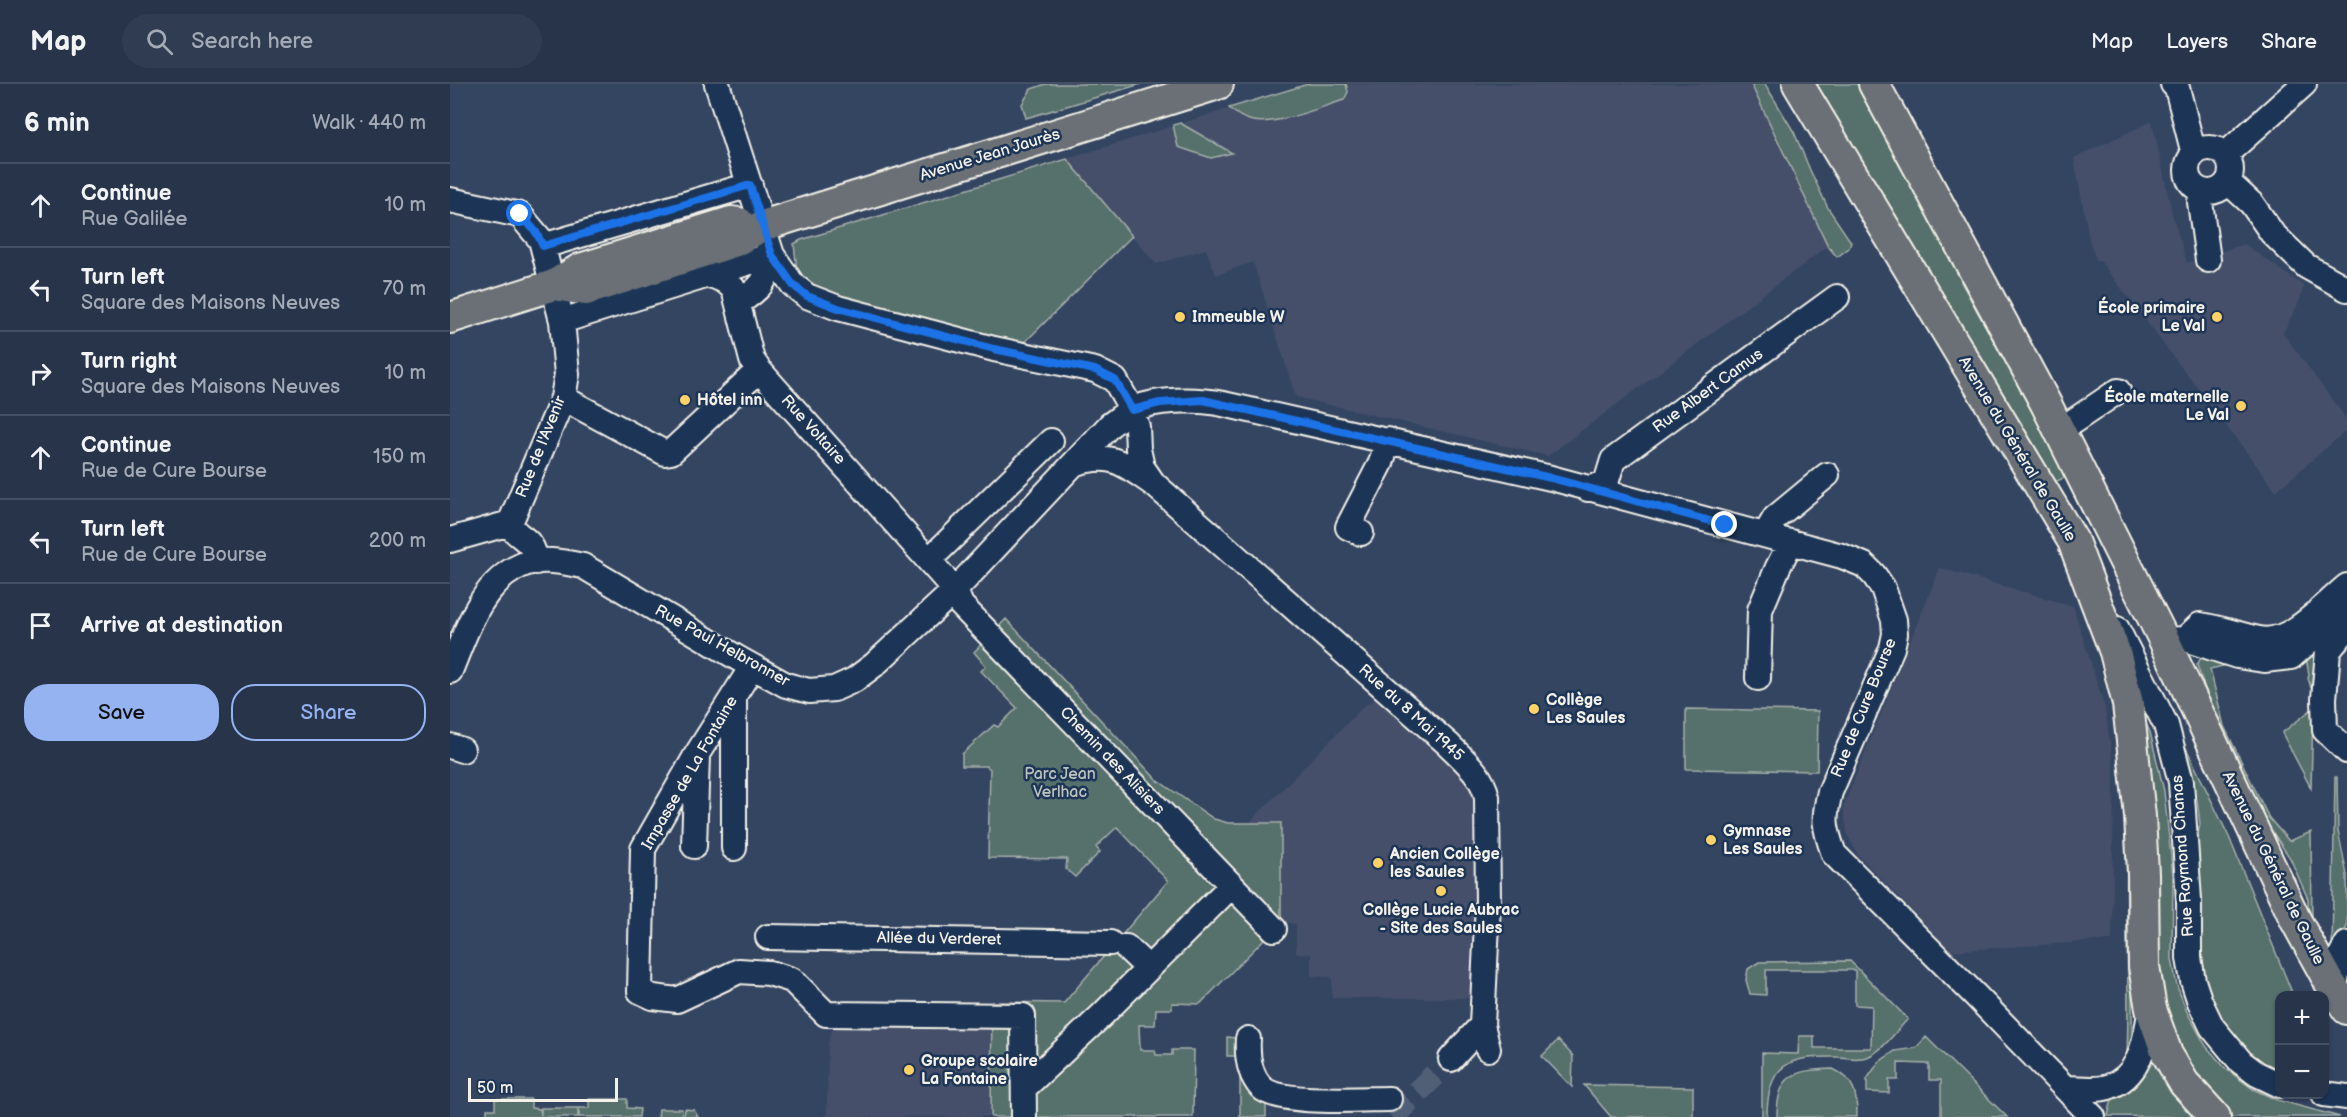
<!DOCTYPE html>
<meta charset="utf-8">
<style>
body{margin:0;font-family:"Balsamiq Sans",sans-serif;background:#2f3c51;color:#f1f3f6}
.controls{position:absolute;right:18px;bottom:18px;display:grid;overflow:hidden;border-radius:12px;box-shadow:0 2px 4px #0004}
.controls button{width:54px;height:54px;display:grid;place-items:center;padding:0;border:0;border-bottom:2px solid #434f62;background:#27344a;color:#f1f3f6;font:30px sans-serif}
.scale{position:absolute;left:18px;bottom:15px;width:150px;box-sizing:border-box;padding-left:6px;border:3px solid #f4f1e8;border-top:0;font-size:16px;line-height:21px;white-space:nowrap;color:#f4f1e8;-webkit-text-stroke:4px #1d3557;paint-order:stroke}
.stop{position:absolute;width:18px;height:18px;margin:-14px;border:4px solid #1a73e8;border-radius:50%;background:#fff}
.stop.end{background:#1a73e8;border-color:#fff;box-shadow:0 2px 6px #0008}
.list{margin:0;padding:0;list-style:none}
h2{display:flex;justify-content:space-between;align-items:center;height:78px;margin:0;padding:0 24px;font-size:26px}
h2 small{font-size:20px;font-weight:400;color:#a4aab5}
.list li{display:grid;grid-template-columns:39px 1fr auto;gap:18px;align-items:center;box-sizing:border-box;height:84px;padding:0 24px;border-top:2px solid #434f62}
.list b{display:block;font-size:22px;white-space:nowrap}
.list p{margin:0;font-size:20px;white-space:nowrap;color:#a4aab5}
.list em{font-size:20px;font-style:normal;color:#a4aab5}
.actions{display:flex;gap:12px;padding:18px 24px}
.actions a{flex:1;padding:14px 0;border:2px solid #95b2f1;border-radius:24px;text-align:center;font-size:21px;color:#95b2f1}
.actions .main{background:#95b2f1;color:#111}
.icon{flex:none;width:33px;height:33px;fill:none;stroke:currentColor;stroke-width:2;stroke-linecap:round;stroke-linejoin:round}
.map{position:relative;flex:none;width:1897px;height:1033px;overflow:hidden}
header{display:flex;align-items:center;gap:36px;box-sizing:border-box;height:84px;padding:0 30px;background:#27344a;border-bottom:2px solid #434f62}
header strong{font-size:28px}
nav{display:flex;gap:33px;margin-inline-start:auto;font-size:21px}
.search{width:420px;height:54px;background:#2f3c51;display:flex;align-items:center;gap:15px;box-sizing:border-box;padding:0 21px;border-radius:33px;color:#a4aab5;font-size:22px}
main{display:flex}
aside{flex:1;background:#27344a}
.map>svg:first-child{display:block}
</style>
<header>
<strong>Map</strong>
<div class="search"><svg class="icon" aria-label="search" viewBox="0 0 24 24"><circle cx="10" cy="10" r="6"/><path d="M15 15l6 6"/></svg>Search here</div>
<nav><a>Map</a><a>Layers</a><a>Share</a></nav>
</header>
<main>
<aside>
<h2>6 min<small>Walk · 440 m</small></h2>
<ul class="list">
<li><svg class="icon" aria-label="ahead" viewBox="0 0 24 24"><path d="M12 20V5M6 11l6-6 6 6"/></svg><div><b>Continue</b><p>Rue Galilée</p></div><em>10 m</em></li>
<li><svg class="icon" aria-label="left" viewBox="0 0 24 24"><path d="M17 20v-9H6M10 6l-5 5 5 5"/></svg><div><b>Turn left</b><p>Square des Maisons Neuves</p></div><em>70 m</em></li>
<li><svg class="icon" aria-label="right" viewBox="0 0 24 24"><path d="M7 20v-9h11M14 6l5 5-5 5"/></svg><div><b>Turn right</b><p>Square des Maisons Neuves</p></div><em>10 m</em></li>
<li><svg class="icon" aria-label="ahead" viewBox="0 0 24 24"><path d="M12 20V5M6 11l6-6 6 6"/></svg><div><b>Continue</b><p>Rue de Cure Bourse</p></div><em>150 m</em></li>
<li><svg class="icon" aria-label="left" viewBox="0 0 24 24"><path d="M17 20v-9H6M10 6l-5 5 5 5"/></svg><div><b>Turn left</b><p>Rue de Cure Bourse</p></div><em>200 m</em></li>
<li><svg class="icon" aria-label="arrive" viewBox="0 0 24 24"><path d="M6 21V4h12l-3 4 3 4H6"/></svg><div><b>Arrive at destination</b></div></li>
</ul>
<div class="actions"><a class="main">Save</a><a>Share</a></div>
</aside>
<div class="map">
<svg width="1897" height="1033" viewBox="0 0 1897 1033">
<rect width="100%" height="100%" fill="#344562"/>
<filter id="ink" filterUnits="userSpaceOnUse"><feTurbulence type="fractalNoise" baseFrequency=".0167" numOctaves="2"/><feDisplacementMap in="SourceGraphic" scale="12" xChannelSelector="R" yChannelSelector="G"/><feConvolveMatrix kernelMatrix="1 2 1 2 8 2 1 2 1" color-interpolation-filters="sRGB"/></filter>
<g filter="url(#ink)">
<path fill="#44506a" d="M 858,0 L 1301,0 L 1378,162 L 1098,372 L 846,313 L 803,178 L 766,191 L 756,165 L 706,180 L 617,75 Z
M 1702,37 L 1723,133 L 1737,179 L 1794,160 L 1854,202 L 1849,218 L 1833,249 L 1897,336 L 1897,346 L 1826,407 L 1651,178 L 1646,176 L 1640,159 L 1624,74 Z
M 1490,484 L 1623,522 L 1655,624 L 1664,687 L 1662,856 L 1501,867 L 1408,771 L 1398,752 L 1393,723 Z
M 931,611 L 1025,703 L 1025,914 L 882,914 L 882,893 L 861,892 L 861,870 L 846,869 L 846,840 L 831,838 L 831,739 L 799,739 L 914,622 Z
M 541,936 L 541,1033 L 370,1033 L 377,1031 L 378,961 L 380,949 L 390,939 Z"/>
<path fill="#576f6c" stroke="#a6b0aa" stroke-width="1.5" d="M 596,0 L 691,0 L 576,34 L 572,20 L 581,5 Z
M 858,0 L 896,0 L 898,8 L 894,16 C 871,23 821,44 799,36 C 791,34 785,29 779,24 Z
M 1301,0 L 1315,0 L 1344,48 L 1360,86 L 1378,124 L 1401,158 L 1399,164 L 1387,173 L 1378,162 Z
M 1364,0 L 1413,0 L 1516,188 L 1511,198 L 1618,392 L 1605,398 Z
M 730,39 L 782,69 L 761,74 L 728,63 L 723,41 Z
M 617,75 L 682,152 L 570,263 L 500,249 L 355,202 L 347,186 L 344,160 L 351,156 Z
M 1897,528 L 1864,589 L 1861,704 L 1832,649 L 1862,625 L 1862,607 L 1858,594 L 1859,591 L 1856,574 Z
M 556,535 L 707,696 L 764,735 L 778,739 L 831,739 L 831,838 L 750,920 L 722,919 L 722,925 L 706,925 L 705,941 L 689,941 L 690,966 L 705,966 L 706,971 L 722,971 L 722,966 L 744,966 L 743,1033 L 541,1033 L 542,918 L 614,919 L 718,797 L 667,743 L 646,763 L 650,768 L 625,793 L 616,785 L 617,775 L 538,774 L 540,685 L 536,682 L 512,682 L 512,670 L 544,641 L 548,643 L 567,624 L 531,587 L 536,582 L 524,568 Z
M 1757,573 L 1777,581 L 1760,585 L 1774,642 L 1819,734 L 1839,757 L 1861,748 L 1862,833 L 1858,826 L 1858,815 L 1840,774 L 1815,737 L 1765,634 L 1747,581 L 1751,574 Z
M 1236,625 L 1368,627 L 1367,687 L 1236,685 Z
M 1695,637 L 1700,648 L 1714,707 L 1723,792 L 1722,875 L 1727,902 L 1737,928 L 1756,962 L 1776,985 L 1803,1005 L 1827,1016 L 1890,1033 L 1779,1033 L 1754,1009 L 1708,925 Z
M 1728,647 L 1779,753 L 1843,911 L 1830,912 L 1829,995 L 1777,955 L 1750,903 L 1746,759 L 1750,740 L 1747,716 L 1741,716 Z
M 1885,693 L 1887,693 L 1888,747 L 1897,791 L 1897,843 L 1882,866 Z
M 1682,763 L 1682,969 L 1677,970 C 1680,901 1675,833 1677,765 Z
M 1400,877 L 1458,935 C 1446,947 1433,967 1417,973 C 1408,976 1397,974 1389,973 C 1339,972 1317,979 1317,1033 L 1312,1033 L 1312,969 L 1348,970 L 1349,952 L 1364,952 L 1364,964 L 1421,964 L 1422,922 L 1405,921 L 1405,886 L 1316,886 L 1316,911 L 1300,910 L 1296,896 L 1298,885 L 1309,878 Z
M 777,953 L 793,955 L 806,1011 L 816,1020 L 816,1033 L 790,1033 L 790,972 L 777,972 Z
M 1476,953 L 1557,1033 L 1491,1033 L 1491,996 L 1479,996 L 1479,980 L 1448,979 L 1448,996 L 1439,996 L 1439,1009 L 1417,1008 L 1417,995 L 1429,978 L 1445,967 L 1466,964 Z
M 1108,956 L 1123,972 L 1122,1003 L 1092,972 Z
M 1699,972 L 1714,994 L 1746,1033 L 1658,1032 L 1662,1015 L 1680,1004 Z
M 1383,985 C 1405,995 1407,1010 1407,1033 L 1327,1033 C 1327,990 1344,986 1383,985 Z
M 1134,1001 L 1243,1003 L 1243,1033 L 1161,1033 Z
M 45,1015 L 81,1015 L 81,1024 L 90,1025 L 91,1031 L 91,1024 L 128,1024 L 128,1033 L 37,1033 L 37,1025 L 45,1025 Z
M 139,1015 L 177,1015 L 177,1024 L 190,1025 L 189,1033 L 129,1033 L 129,1024 L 139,1024 Z
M 209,1025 L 232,1025 L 232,1031 L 234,1032 L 235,1025 L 244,1026 L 248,1033 L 208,1033 Z"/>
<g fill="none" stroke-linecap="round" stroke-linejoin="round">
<path stroke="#515f76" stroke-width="24" stroke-dasharray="24 12" stroke-linecap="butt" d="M 942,1033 L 1001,975"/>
<g stroke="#f4f1e8" stroke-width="28">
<path id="minor" d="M 267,0 L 322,171 L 343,201 L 357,212 L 388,224 L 544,265 L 645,286 L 665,296 L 682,326 L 687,343 L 688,365 L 692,383 L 703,399
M 1723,0 L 1727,4 L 1744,70
M1737 86a22 22 0 1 1 44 0a22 22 0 1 1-44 0Z
M 1775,71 L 1854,0
M 1778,98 L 1802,120 L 1822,149 L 1856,182 L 1897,205
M 1756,108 L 1750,118 L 1758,176
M 0,116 L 70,131 L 91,156 L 112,237 L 117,290 L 113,314 L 60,439 C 67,457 82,450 86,478
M 93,162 L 300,101
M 261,191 L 275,197 L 284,205 L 302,276 L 309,286 L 505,506 L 511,521 L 824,845
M 288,219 C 312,203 316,199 322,171
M 112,237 L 322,171
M 113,314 L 215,369 L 221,368 L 309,286
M 1609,347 L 1668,307
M 626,379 C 663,367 675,381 705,401 L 998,660 C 1014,676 1032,690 1037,713 L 1038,819 L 1032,941 L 1038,965
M 1138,405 L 1156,399 L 1163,376 L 1387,213
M 911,449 L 898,443 L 931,379 L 938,356
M 1315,451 L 1325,434 L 1377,391
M 0,456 L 60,439
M 479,476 L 601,357
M 1897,544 L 1878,567 L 1874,615 L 1875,646 L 1897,667
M 1667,545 L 1716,641 L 1731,698 L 1739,816 L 1739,874 L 1743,897 L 1750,918 L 1762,943 L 1791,978 L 1807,990 L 1830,1001
M 1735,555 L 1750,541 C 1771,544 1789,551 1809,555 C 1839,562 1875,520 1897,502
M 1714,556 L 1735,555 L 1787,572 L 1814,576 L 1841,573 L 1897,523
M 302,583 L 247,670 L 193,765 L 190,907 L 203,913 L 227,916 L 289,887 L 319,889 L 342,896 L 376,930 L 573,932 L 574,1033
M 0,587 C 16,548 30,499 72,481 C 90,473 114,478 133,482 L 289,575 L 336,601 L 359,607 L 384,605 L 404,596 L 424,581 L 505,506 L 660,341 C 667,336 673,331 680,327 C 704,314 747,315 773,320 L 1101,394 L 1392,472 L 1414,481 L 1424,491 L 1433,504 L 1444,536 L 1445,550 L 1442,564 L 1380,708 C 1373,735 1374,743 1384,770 L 1526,912 L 1643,1033
M 1308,594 L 1310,526 L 1328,483 L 1341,458
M 0,662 L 12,666
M 244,762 L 247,672
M 284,764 L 284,612
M 318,853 L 660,859
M 676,863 L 698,884
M 1884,906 L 1891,871 L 1897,860
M 798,955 C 797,971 799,990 811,1003 C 827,1021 913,1015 939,1015
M 1001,975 L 1032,941
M 574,1004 L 651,932 L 781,802
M 1616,1004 C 1629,1004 1646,1007 1658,1003 C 1692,992 1695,955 1701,925
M 1874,1010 L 1897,1013"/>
</g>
<g stroke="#f4f1e8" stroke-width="34">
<path id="major" d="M 1348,0 L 1623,457 L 1665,568 L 1678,620 L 1690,732 L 1693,790 L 1694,882 L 1701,925 L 1717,970 L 1734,999 L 1765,1033
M 1424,0 L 1596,320 L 1714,556 L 1846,837 L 1880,899 L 1897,925
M 104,201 L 136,206 L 286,157 L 312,142 L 768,0
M 0,234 L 104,201 L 130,185 L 281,138 L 289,139"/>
</g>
<use href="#minor" stroke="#1d3557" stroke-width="24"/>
<use href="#major" stroke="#6a7074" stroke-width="30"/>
</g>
</g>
<g fill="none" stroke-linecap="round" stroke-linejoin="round" filter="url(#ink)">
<path stroke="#1a73e8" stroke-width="8" d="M 70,130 L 86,148 L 93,162 L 300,101 L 322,171 L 343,201 L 357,212 L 388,224 L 544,265 L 645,286 L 665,296 L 682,326 L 710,319 L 753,316 L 1101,394 L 1275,441"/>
</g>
<g fill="#ffd166" stroke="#1d3557" stroke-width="2">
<circle cx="730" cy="233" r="6"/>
<circle cx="1767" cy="233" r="6"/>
<circle cx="235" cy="316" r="6"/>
<circle cx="1791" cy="322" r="6"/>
<circle cx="1084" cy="625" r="6"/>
<circle cx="1261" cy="756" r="6"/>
<circle cx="928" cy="779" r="6"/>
<circle cx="991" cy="807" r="6"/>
<circle cx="459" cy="986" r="6"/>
</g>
<g text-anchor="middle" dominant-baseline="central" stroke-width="5" stroke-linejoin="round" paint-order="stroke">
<g font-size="16" fill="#f4f1e8" stroke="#1d3557">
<text transform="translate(540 71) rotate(-17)">Avenue Jean Jaurès</text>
<text transform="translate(1258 307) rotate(-36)">Rue Albert Camus</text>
<text transform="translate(363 346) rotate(48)">Rue Voltaire</text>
<text transform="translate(91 363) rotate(-68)">Rue de l'Avenir</text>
<text transform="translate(1567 365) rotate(59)">Avenue du Général de Gaulle</text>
<text transform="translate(272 562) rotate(29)">Rue Paul Helbronner</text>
<text transform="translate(1414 624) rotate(-68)">Rue de Cure Bourse</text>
<text transform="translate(961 629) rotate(42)">Rue du 8 Mai 1945</text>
<text transform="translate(662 677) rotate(46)">Chemin des Alisiers</text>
<text transform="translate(240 689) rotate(-60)">Impasse de La Fontaine</text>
<text transform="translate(1733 772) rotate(-94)">Rue Raymond Chanas</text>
<text transform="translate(1823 784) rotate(64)">Avenue du Général de Gaulle</text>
<text transform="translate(489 855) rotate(1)">Allée du Verderet</text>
</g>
<g font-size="16" font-weight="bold" fill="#f4f1e8" stroke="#1d3557" text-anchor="start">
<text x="1755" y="224" text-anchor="end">École primaire<tspan x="1755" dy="18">Le Val</tspan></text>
<text x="742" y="233">Immeuble W</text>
<text x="1779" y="313" text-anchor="end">École maternelle<tspan x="1779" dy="18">Le Val</tspan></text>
<text x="247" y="316">Hôtel inn</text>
<text x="1096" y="616">Collège<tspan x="1096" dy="18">Les Saules</tspan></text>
<text x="1273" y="747">Gymnase<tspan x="1273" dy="18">Les Saules</tspan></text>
<text x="940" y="770">Ancien Collège<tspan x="940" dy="18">les Saules</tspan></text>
<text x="991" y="826" text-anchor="middle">Collège Lucie Aubrac<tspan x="991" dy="18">- Site des Saules</tspan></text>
<text x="471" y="977">Groupe scolaire<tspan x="471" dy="18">La Fontaine</tspan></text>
</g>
<g font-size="16" fill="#bdc4bd" stroke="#1d3557">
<text x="610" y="690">Parc Jean<tspan x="610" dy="18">Verlhac</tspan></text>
</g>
</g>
</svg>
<div class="controls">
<button>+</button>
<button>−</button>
</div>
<div class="scale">50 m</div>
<div class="stop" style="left:70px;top:130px"></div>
<div class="stop end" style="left:1275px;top:441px"></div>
</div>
</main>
